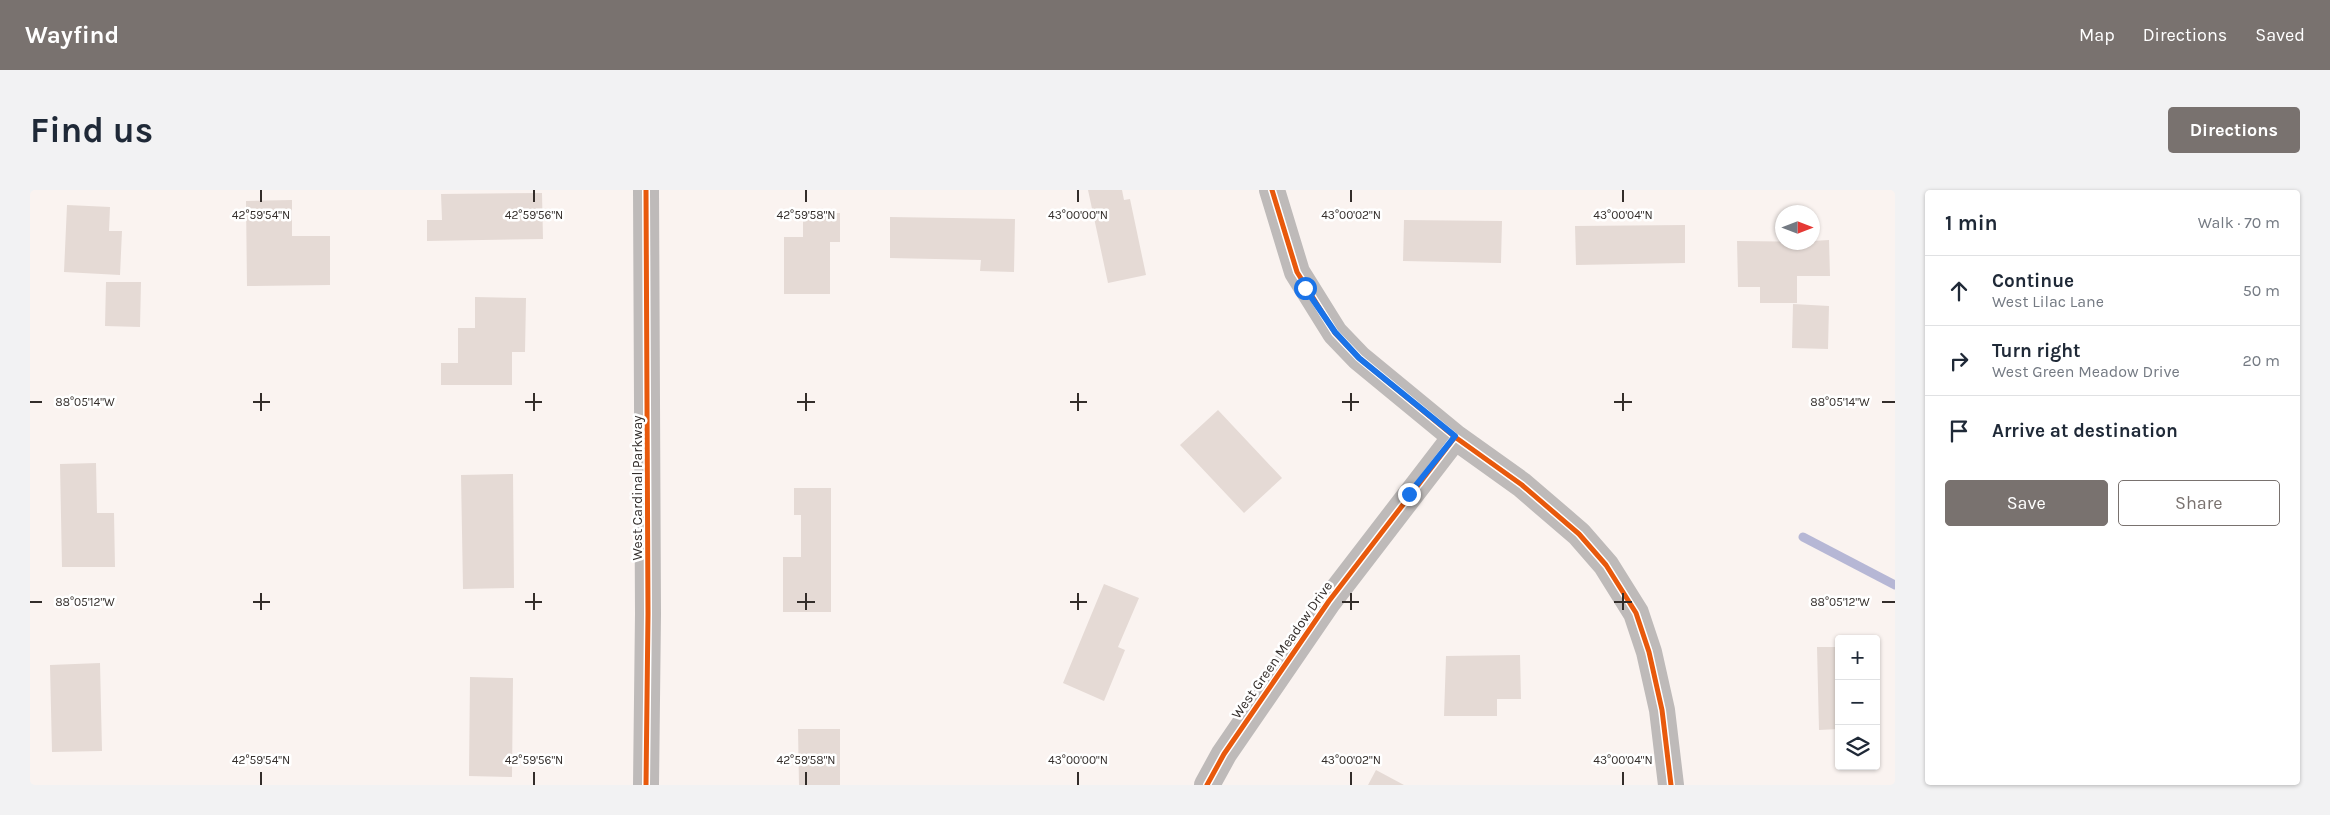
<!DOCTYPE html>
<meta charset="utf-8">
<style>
body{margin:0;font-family:Karla,sans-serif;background:#f2f2f3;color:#1f2937}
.controls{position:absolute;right:15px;bottom:15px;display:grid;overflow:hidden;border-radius:5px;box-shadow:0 1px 4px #0004}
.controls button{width:45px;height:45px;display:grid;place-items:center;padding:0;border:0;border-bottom:1px solid #e0e1e3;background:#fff;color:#1f2937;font:25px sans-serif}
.compass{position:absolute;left:1745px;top:15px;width:45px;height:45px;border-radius:50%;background:#fff;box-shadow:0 1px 4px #0004;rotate:90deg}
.stop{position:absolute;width:15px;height:15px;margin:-11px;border:4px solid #1a73e8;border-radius:50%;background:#fff}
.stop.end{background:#1a73e8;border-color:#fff;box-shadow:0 1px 5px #0008}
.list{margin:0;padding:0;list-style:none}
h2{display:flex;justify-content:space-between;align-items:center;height:65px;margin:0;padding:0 20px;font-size:21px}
h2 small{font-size:16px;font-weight:400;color:#747a83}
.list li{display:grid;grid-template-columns:32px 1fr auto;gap:15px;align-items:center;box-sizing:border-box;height:70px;padding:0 20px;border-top:1px solid #e0e1e3}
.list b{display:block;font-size:19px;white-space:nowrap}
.list p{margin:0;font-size:16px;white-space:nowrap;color:#747a83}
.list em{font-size:16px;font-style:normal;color:#747a83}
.actions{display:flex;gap:10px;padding:15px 20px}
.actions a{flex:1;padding:11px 0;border:1px solid #79726f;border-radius:5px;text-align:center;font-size:18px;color:#79726f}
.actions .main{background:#79726f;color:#fff}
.icon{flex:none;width:28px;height:28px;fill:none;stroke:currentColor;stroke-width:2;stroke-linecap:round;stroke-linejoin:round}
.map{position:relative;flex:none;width:1865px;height:595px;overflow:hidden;border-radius:5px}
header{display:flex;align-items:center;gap:30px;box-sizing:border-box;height:70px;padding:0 25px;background:#79726f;color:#fff}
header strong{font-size:24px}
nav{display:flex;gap:28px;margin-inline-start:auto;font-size:18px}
.intro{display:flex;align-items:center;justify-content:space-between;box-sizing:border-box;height:120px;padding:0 30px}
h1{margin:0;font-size:35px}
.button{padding:12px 22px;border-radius:5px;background:#79726f;color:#fff;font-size:18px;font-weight:700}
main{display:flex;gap:30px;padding:0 30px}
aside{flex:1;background:#fff;border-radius:5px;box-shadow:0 1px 4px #0004}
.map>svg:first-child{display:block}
</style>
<header>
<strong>Wayfind</strong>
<nav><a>Map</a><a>Directions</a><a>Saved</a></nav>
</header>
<div class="intro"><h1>Find us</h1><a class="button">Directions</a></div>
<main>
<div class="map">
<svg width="1865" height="595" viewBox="0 0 1865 595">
<rect width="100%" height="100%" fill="#faf3f0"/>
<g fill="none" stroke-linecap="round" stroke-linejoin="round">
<path stroke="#b6b7d5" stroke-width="9" d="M 1773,347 L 1865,395"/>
</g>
<path fill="#e5dad5" d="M 1058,0 L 1092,0 L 1094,10 L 1100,9 L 1116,85 L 1078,93 Z
M 512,3 L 513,49 L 397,51 L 397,30 L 412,30 L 411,4 Z
M 262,10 L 262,46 L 300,46 L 300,95 L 217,96 L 216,11 Z
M 37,15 L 80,17 L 79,41 L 92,41 L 90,85 L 34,82 Z
M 773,23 L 810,23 L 810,52 L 800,52 L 800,104 L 754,104 L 754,47 L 773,47 Z
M 860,27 L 985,29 L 984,82 L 950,81 L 951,70 L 860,68 Z
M 1374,30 L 1472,31 L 1471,73 L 1373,71 Z
M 1655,35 L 1655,73 L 1546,75 L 1545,36 Z
M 1799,50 L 1800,86 L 1767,86 L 1767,113 L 1730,113 L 1730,97 L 1708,97 L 1707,51 L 1782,52 L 1782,51 Z
M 76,92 L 111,92 L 110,137 L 75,136 Z
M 445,107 L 496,108 L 495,162 L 482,162 L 482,195 L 411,195 L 411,173 L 428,173 L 428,138 L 445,138 Z
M 1763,114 L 1799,116 L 1798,159 L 1762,158 Z
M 1188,220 L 1252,288 L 1214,323 L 1150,255 Z
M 66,273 L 67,323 L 84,323 L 85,377 L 32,377 L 30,274 Z
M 483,284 L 484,398 L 433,399 L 431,285 Z
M 764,298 L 801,298 L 801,422 L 753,422 L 753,367 L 771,367 L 771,325 L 764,325 Z
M 1074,394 L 1109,408 L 1088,457 L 1095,460 L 1074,511 L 1033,493 Z
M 1787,457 L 1809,457 L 1809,539 L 1789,540 Z
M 1490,465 L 1491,509 L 1467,509 L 1467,526 L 1414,526 L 1416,466 Z
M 70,473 L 72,561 L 22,562 L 20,475 Z
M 440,487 L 483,488 L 482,587 L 439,586 Z
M 768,539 L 810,539 L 810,595 L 769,595 Z
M 1346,580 L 1374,595 L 1338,595 Z"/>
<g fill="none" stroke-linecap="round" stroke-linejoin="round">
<path stroke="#bebab9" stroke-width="26" d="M 1242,0 L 1267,82 L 1305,143 L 1329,168 L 1425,247 L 1492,295 L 1549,344 L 1576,375 L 1606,423 L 1619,462 L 1632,520 L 1641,595
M 616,595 L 618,424 L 616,0
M 1177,595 L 1194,564 L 1299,411 L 1425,247"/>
<g stroke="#fff" stroke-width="8">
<path id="cycleway" d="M 1242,0 L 1267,82 L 1305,143 L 1329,168 L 1425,247 L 1492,295 L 1549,344 L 1576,375 L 1606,423 L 1619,462 L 1632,520 L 1641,595
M 616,595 L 618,424 L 616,0
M 1177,595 L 1194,564 L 1299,411 L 1425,247"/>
</g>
<use href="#cycleway" stroke="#e8590c" stroke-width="5"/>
</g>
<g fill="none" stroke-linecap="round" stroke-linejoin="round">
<path stroke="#1a73e8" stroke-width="6" d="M 1275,98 L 1305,142 L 1329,168 L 1425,246 L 1379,304"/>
</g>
<path fill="none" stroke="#332d2a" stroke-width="2" d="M 231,0 L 231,12M 504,0 L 504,12M 776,0 L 776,12M 1048,0 L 1048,12M 1321,0 L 1321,12M 1593,0 L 1593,12M 231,203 L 231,221M 504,203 L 504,221M 776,203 L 776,221M 1048,203 L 1048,221M 1321,203 L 1321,221M 1593,203 L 1593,221M 0,212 L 12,212M 223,212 L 240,212M 495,212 L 512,212M 767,212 L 785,212M 1040,212 L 1057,212M 1312,212 L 1329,212M 1584,212 L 1602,212M 1852,212 L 1865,212M 231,403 L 231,420M 504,403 L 504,420M 776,403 L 776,420M 1048,403 L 1048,420M 1321,403 L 1321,420M 1593,403 L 1593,420M 0,412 L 12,412M 223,412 L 240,412M 495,412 L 512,412M 767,412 L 785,412M 1040,412 L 1057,412M 1312,412 L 1329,412M 1584,412 L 1602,412M 1852,412 L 1865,412M 231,582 L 231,595M 504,582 L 504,595M 776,582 L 776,595M 1048,582 L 1048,595M 1321,582 L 1321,595M 1593,582 L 1593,595"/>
<g text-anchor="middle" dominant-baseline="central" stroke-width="5" stroke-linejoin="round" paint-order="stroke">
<g font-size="14" fill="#332d2a" stroke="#fff">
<text transform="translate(607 298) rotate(-90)">West Cardinal Parkway</text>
<text transform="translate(1252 460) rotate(-55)">West Green Meadow Drive</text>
</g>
</g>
<g font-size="12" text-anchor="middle" fill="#332d2a" stroke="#fff" stroke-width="5" stroke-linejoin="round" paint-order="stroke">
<text x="231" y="29">42°59'54"N</text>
<text x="504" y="29">42°59'56"N</text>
<text x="776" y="29">42°59'58"N</text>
<text x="1048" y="29">43°00'00"N</text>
<text x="1321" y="29">43°00'02"N</text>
<text x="1593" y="29">43°00'04"N</text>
<text x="1810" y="216">88°05'14"W</text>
<text x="55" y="216">88°05'14"W</text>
<text x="1810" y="416">88°05'12"W</text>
<text x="55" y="416">88°05'12"W</text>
<text x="231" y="574">42°59'54"N</text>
<text x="504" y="574">42°59'56"N</text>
<text x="776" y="574">42°59'58"N</text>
<text x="1048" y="574">43°00'00"N</text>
<text x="1321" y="574">43°00'02"N</text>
<text x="1593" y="574">43°00'04"N</text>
</g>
</svg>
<div class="controls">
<button>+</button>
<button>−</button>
<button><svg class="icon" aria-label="layers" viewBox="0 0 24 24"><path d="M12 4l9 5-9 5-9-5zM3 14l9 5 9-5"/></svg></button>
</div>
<svg class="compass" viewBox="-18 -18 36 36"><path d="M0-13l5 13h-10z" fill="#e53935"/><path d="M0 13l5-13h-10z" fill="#747a83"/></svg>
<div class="stop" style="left:1275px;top:98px"></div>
<div class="stop end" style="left:1379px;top:304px"></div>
</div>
<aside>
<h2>1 min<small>Walk · 70 m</small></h2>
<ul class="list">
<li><svg class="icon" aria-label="ahead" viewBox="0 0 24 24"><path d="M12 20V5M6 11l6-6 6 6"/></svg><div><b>Continue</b><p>West Lilac Lane</p></div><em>50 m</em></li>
<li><svg class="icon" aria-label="right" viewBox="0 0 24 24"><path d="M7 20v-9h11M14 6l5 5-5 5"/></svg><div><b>Turn right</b><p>West Green Meadow Drive</p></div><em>20 m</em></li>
<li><svg class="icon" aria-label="arrive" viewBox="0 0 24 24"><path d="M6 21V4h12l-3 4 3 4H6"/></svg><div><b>Arrive at destination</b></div></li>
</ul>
<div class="actions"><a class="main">Save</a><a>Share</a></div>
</aside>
</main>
